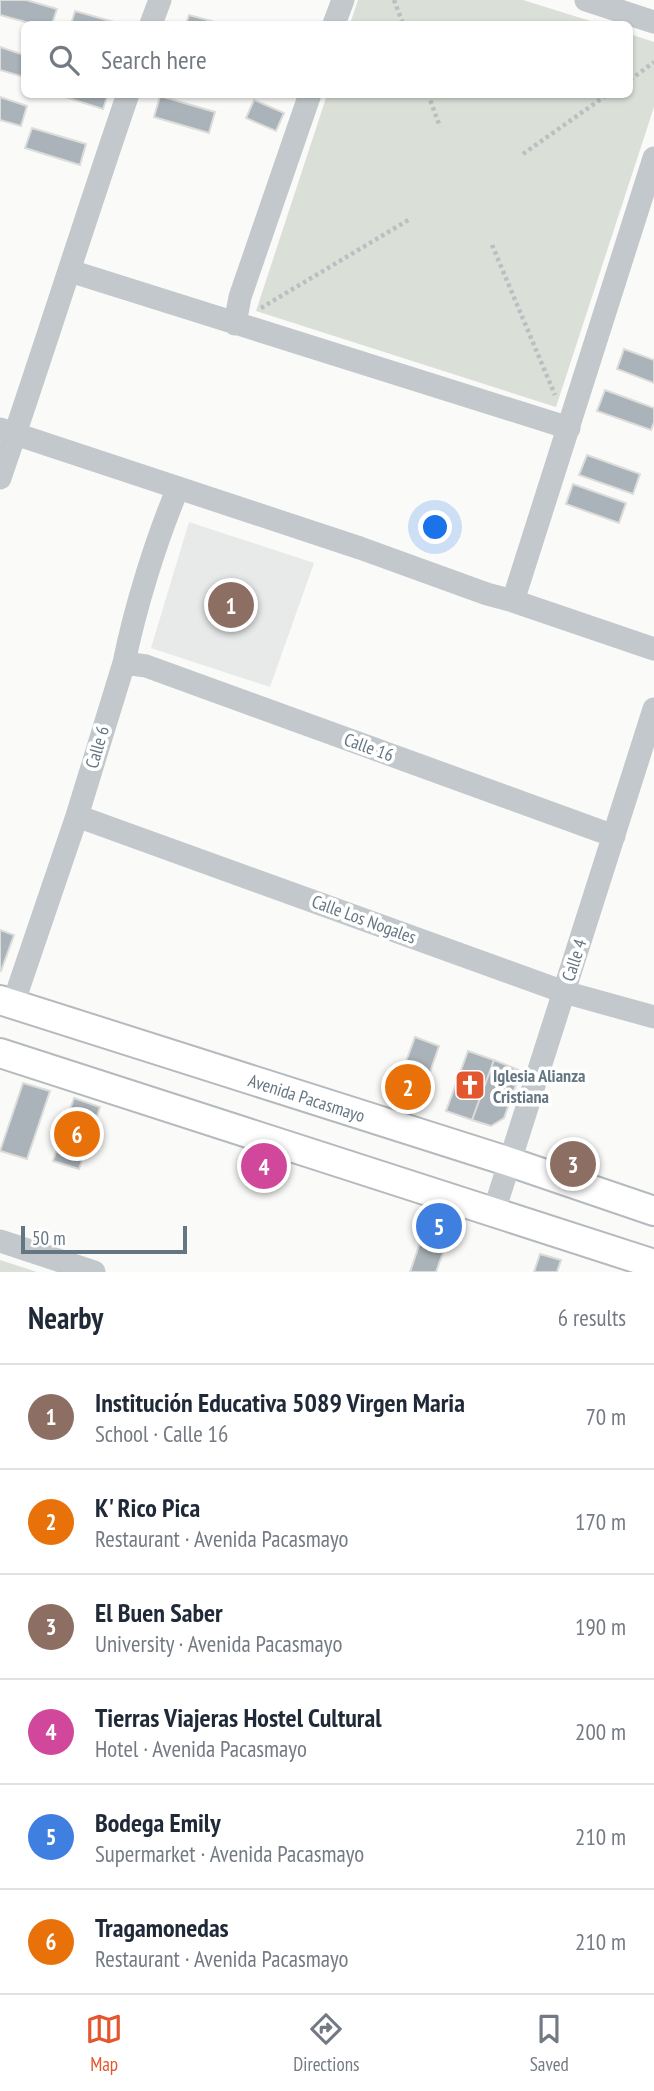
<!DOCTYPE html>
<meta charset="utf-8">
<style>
body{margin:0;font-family:"PT Sans Narrow",sans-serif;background:#f6f6f7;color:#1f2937}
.scale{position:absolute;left:21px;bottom:18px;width:166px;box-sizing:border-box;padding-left:7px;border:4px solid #657683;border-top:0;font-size:19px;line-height:24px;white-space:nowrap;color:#657683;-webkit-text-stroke:5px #fff;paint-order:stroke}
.you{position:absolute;left:436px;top:528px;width:24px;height:24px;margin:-18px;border:5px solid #fff;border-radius:50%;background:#1a73e8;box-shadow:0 0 0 10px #1a73e833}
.badge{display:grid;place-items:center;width:46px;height:46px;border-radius:50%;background:#e4572e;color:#fff;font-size:23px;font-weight:700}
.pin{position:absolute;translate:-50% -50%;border:4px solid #fff;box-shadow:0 2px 7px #0006}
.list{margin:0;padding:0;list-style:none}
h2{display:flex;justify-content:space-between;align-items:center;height:91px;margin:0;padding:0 28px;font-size:30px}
h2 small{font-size:23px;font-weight:400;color:#747a83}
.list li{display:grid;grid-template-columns:46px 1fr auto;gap:21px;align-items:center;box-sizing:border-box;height:105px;padding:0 28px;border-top:2px solid #e0e1e3}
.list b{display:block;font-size:26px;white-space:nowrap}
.list p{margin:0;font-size:23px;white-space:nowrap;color:#747a83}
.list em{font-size:23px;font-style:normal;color:#747a83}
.icon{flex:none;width:38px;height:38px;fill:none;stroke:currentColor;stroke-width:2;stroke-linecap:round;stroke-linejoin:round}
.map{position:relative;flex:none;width:654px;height:1272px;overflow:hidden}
.search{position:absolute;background:#fff;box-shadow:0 2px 5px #0004;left:21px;right:21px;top:21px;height:77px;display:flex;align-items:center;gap:18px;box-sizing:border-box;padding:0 24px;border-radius:10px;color:#747a83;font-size:26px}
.sheet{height:721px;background:#fff}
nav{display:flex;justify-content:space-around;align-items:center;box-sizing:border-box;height:98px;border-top:2px solid #e0e1e3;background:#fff;font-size:19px;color:#747a83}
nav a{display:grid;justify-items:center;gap:4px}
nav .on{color:#e4572e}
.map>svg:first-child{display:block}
</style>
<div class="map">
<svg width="654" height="1272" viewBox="0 0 654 1272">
<rect width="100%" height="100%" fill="#fafaf8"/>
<path fill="#e8e9e9" d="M 189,522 L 314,563 L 270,687 L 151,648 Z"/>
<path fill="#dadfd7" d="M 358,0 L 523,0 L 600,24 L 350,24 Z
M 630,34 L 654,42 L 654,107 L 556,407 L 256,311 L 327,95 L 630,94 Z
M 0,1260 L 37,1272 L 0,1272 Z"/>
<path fill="#aab3b9" stroke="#dcdcda" stroke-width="2" d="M 0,0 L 26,0 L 57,9 L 52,24 L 33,24 L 0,15 Z
M 75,11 L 121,24 L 71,24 Z
M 189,15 L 222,24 L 186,24 Z
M 0,47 L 24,55 L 24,77 L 0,70 Z
M 56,94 L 108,94 L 103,109 Z
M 160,96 L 215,112 L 209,133 L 154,117 Z
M 0,97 L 27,106 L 21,126 L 0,120 Z
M 254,100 L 284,113 L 276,131 L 246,118 Z
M 32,128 L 86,144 L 80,165 L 25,148 Z
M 624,349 L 654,360 L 654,383 L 617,369 Z
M 605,390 L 654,408 L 654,422 L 651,430 L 597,411 Z
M 587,455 L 640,474 L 633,494 L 579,475 Z
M 573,484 L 626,503 L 619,523 L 566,504 Z
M 0,930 L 14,935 L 1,971 L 0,970 Z
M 415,1037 L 439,1046 L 420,1101 L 395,1092 Z
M 468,1051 L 494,1060 L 472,1120 L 446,1111 Z
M 494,1060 L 521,1071 L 504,1118 L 491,1126 L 472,1120 Z
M 23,1083 L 50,1091 L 27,1159 L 0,1151 Z
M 74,1098 L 100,1107 L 79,1169 L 53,1161 Z
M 428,1219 L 452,1227 L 436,1272 L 410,1272 Z
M 540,1254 L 561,1260 L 557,1272 L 534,1272 Z"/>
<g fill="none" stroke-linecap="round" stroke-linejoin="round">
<g stroke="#b5babe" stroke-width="32">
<g id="major">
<path id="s1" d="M 0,1000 L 510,1162 L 654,1211"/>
<path d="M 0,1053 L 654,1264"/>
</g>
</g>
<path stroke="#bbbfc2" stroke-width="4.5" stroke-dasharray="3.5 3.5" stroke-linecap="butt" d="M 394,0 L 403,24
M 630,80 L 654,62
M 428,94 L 440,127
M 523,154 L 608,94
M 492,245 L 555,395
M 261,308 L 410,219"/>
<path stroke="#c3c8cc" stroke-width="23" d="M 586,0 L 654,22
M 151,24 L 160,0
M 334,24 L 343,0
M 70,271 L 569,428
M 235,324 L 240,297 L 310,94
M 0,429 L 360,548 L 487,594 L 513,601 L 654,649
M 0,478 C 44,350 84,222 128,94
M 513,601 L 654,158
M 124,663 L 146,666 L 614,836
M 77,816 L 564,992 L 654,1017
M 13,1004 L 77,816 L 124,663 C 135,608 156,540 178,488
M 494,1211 L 654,709
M 0,1241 L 94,1272"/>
<use href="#major" stroke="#fff" stroke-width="28"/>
</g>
<defs>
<g id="church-square" transform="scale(1.575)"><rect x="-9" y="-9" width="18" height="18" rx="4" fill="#e4572e" stroke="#fff"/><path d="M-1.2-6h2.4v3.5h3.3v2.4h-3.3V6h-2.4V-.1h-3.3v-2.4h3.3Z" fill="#fff"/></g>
</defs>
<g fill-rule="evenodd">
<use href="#church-square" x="470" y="1085"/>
</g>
<g text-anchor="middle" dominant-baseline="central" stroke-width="7" stroke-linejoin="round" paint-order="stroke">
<g font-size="18" fill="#657683" stroke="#fff">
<text transform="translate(97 747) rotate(-74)">Calle 6</text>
<text transform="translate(369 747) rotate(20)">Calle 16</text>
<text transform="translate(364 919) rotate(20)">Calle Los Nogales</text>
<text transform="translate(574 960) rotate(-72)">Calle 4</text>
<text stroke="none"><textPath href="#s1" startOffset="322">Avenida Pacasmayo</textPath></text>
</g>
<g font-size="18" font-weight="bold" fill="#657683" stroke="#fff" text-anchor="start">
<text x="493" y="1075">Iglesia Alianza<tspan x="493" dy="21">Cristiana</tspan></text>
</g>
</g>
</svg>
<div class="scale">50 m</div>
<div class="you"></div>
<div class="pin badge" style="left:231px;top:605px;background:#8d6e63">1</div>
<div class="pin badge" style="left:408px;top:1087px;background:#e8710a">2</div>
<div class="pin badge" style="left:573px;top:1164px;background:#8d6e63">3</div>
<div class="pin badge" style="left:264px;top:1166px;background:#d1479c">4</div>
<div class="pin badge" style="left:439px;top:1226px;background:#3f7fe0">5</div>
<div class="pin badge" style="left:77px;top:1134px;background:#e8710a">6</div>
<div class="search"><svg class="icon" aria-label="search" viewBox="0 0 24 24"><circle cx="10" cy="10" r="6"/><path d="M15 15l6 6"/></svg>Search here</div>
</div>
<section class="sheet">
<h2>Nearby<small>6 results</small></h2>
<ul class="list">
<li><span class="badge" style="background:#8d6e63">1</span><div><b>Institución Educativa 5089 Virgen Maria</b><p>School · Calle 16</p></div><em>70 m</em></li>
<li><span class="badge" style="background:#e8710a">2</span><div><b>K' Rico Pica</b><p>Restaurant · Avenida Pacasmayo</p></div><em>170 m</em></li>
<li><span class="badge" style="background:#8d6e63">3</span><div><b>El Buen Saber</b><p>University · Avenida Pacasmayo</p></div><em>190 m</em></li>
<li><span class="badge" style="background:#d1479c">4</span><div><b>Tierras Viajeras Hostel Cultural</b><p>Hotel · Avenida Pacasmayo</p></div><em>200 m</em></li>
<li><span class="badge" style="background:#3f7fe0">5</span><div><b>Bodega Emily</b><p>Supermarket · Avenida Pacasmayo</p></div><em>210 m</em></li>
<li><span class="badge" style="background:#e8710a">6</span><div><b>Tragamonedas</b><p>Restaurant · Avenida Pacasmayo</p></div><em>210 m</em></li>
</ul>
</section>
<nav>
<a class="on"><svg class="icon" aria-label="map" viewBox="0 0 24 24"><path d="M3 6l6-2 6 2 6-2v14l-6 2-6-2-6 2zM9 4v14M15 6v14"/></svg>Map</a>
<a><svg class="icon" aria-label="directions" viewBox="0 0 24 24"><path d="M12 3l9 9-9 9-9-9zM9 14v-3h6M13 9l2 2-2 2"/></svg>Directions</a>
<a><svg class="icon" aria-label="saved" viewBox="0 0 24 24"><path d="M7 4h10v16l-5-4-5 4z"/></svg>Saved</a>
</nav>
